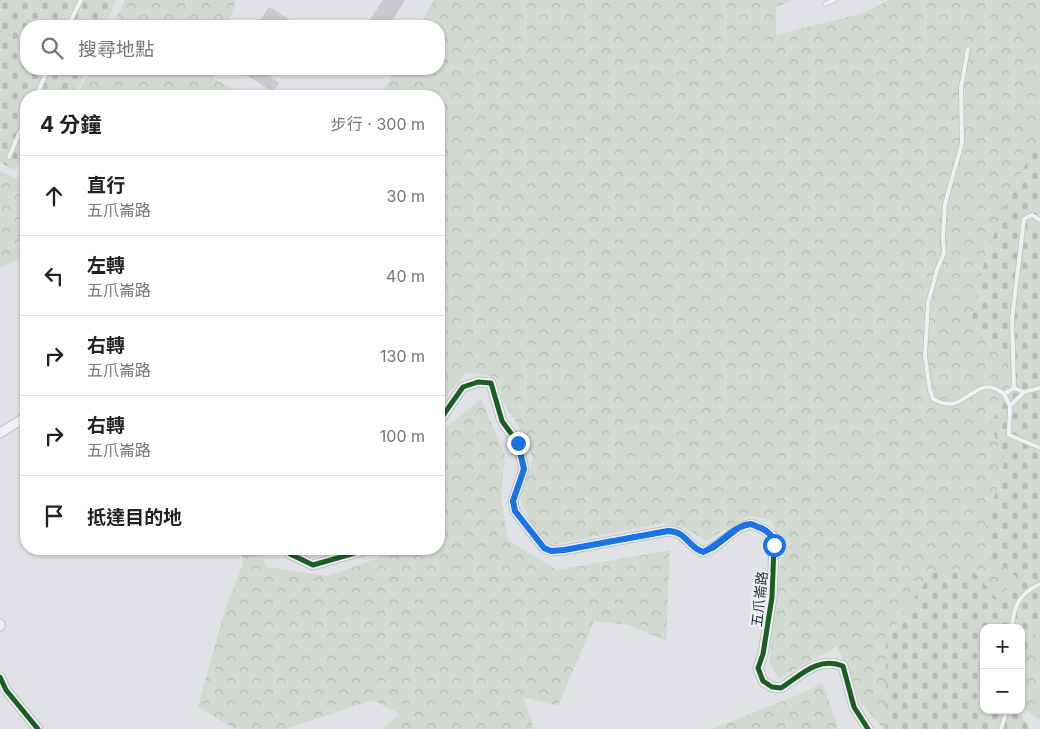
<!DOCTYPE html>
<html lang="zh-TW">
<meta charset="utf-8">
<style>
body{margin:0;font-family:Inter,"Noto Sans TC",sans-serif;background:#f2f2f2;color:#222}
.controls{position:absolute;right:15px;bottom:15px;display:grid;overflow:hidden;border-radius:10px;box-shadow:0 1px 4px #0004}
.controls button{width:45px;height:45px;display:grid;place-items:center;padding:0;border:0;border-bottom:1px solid #e0e0e0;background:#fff;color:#222;font:25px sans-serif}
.stop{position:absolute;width:15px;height:15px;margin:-11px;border:4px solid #1a73e8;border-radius:50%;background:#fff}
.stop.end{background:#1a73e8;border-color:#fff;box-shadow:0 1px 5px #0008}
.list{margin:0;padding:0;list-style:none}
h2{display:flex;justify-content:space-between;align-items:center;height:65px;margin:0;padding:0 20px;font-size:21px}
h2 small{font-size:16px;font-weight:400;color:#767676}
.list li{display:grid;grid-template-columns:32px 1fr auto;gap:15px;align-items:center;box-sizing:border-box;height:80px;padding:0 20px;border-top:1px solid #e0e0e0}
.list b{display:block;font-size:19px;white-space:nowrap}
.list p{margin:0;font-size:16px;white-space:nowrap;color:#767676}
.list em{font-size:16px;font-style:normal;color:#767676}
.icon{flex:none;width:28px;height:28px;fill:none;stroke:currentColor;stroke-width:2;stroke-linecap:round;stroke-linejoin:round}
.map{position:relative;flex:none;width:1040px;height:729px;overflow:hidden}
.search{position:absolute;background:#fff;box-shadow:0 1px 4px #0004;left:20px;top:20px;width:425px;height:55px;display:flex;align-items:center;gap:12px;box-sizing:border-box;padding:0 18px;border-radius:20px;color:#767676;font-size:19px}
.panel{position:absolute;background:#fff;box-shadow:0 1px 4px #0004;left:20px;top:90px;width:425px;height:465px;border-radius:20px}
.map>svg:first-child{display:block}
</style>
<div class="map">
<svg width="1040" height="729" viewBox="0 0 1040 729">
<defs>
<pattern id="forest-crowns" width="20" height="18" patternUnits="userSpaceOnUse" patternTransform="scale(1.25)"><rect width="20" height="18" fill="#d1d9d0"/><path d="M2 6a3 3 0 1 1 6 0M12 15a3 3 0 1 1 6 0" fill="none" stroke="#b3bbb4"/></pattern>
<pattern id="cemetery-stones" width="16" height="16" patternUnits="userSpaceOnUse" patternTransform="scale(1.25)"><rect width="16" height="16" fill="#d1d9d0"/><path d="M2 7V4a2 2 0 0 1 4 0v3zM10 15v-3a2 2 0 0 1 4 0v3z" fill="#b3bbb4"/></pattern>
</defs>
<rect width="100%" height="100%" fill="#e0e2e5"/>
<path fill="url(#forest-crowns)" d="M 125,0 L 235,0 L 236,1 L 228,26 L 112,26 Z
M 434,0 L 794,0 L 776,7 L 776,35 L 864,13 L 889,0 L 1040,0 L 1040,137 L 1011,193 L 986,254 L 1011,393 L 990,424 L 1005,460 L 985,531 L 991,558 L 1017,577 L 998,600 L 886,638 L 886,729 L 884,729 L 861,703 L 837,646 L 779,679 L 769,661 L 782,549 L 771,520 L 748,516 L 706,541 L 687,529 L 664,523 L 550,545 L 531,523 L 520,499 L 533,458 L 519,427 L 504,403 L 496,377 L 466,372 L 439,405 L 439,96 L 381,96 L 396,69 L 439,69 L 439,26 L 419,26 Z
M 91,69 L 216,69 L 213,78 L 243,96 L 76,96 Z
M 26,165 L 26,257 L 0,267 L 0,171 L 16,179 Z
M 481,399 L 505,455 L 501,497 L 508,540 L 557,570 L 670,550 L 666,641 L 628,625 L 594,621 L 558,706 L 523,697 L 534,729 L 383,729 L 400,714 L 373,700 L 285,729 L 235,729 L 198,707 L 225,609 L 243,564 L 241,549 L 261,549 L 266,567 L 328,576 L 378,558 L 383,549 L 439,549 L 439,433 Z
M 1040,609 L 1040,720 L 1021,707 L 1021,675 Z
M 822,683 L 838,726 L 835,729 L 712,729 L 801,694 Z"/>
<path fill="url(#cemetery-stones)" d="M 0,0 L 116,0 L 105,26 L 26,26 L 26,69 L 87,69 L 80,85 L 71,96 L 26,96 L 26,155 L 14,170 L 0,162 Z
M 1040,137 L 1040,609 L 1021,675 L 1021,628 L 984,628 L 984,710 L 1018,710 L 1030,729 L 886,729 L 886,638 L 932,573 L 971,569 L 998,600 L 1017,577 L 991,558 L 985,531 L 1005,460 L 990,424 L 1011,393 L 1003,348 L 971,323 L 986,254 L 1011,193 Z"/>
<path fill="#c8cacd" d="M 383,0 L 405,0 L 389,26 L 366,26 Z
M 269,7 L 300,26 L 263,26 L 258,23 Z
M 237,69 L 257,69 L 279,83 L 273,92 Z"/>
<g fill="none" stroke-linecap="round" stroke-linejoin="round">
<g stroke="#bec0c3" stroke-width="5.5">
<path id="service" d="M 825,4 L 835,0
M 68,26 L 81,0
M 968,49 L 961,88 L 962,143 L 945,204 L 943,236 L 944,253 L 937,270 L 928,303 L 925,356 L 930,390 L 933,399 C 964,416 970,382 993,388 C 997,389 1001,392 1004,394
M 36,96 L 48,69
M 9,157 L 26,118
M 1040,388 L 1024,392 L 1010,406 L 1009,435 L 1040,448
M 1024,392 L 1014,388 L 1012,319 L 1024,219 L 1032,215 L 1040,220
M 1010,406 L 1004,394 L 1014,388
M 1012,628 C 1013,606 1020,593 1040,584
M 1001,729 L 1007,710"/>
</g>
<g stroke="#bec0c3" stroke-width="11">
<path id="tertiary" d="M 439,421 L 463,387 L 478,382 L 491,383 L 502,421 L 518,443 L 524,469 L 513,501 L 515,511 L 544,548 L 551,551 L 564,550 L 668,531 C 686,531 688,547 703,552 L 713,548 L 739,528 L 751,524 L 765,530 L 773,537 L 774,545 L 772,597 L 763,654 L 758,668 L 763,681 L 772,687 L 781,688 C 801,675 818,656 843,666 L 854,707 L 868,729
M 0,433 L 26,417
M 287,549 L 290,554 L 313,565 L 362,551 L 363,549
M 0,624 L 0,626
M 0,677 L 6,690 L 38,729"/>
</g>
<path stroke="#bfc1c5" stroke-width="1" stroke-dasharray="4 4" stroke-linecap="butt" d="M 0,31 L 26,42"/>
<use href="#service" stroke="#eff0f2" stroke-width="4"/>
<use href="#tertiary" stroke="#eff0f2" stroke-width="9"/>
<g stroke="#edf0f5" stroke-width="8">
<path id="cycleway" d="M 439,421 L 463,387 L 478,382 L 491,383 L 502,421 L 518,443 L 524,469 L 513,501 L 515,511 L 544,548 L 551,551 L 564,550 L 668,531 C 686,531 688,547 703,552 L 713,548 L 739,528 L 751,524 L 765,530 L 773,537 L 774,545 L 772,597 L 763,654 L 758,668 L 763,681 L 772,687 L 781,688 C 801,675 818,656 843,666 L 854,707 L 868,729
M 287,549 L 290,554 L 313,565 L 362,551 L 363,549
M 0,677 L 6,690 L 38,729"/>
</g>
<use href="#cycleway" stroke="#1b5e20" stroke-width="5"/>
</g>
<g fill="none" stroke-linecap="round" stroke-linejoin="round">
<path stroke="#1a73e8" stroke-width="6" d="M 518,443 L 524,469 L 513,501 L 515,511 L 544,548 L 551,551 L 564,550 L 668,531 C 686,531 688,547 703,552 C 719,546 734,525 750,524 C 753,524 757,527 761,528 C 769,532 773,536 774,545"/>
</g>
<g text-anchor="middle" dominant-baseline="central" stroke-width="4.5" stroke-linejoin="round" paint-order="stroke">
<g font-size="14" fill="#27303e" stroke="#edf0f5">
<text transform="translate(759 599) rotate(-84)">五爪崙路</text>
</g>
</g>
</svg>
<div class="controls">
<button>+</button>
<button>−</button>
</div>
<div class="stop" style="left:774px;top:545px"></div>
<div class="stop end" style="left:518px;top:443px"></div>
<div class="search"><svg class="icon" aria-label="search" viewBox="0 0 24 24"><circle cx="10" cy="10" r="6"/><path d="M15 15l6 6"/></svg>搜尋地點</div>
<section class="panel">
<h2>4 分鐘<small>步行 · 300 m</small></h2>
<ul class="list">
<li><svg class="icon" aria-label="ahead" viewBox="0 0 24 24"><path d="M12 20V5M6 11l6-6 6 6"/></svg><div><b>直行</b><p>五爪崙路</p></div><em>30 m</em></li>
<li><svg class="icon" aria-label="left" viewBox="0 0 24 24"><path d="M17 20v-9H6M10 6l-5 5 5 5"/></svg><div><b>左轉</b><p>五爪崙路</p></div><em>40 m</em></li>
<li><svg class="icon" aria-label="right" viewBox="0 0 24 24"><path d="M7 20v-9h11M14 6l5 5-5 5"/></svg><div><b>右轉</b><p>五爪崙路</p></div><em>130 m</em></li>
<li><svg class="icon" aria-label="right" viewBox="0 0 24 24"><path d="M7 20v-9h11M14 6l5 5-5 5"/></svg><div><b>右轉</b><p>五爪崙路</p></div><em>100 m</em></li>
<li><svg class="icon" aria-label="arrive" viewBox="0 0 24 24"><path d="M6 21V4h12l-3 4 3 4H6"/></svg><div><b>抵達目的地</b></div></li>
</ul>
</section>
</div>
